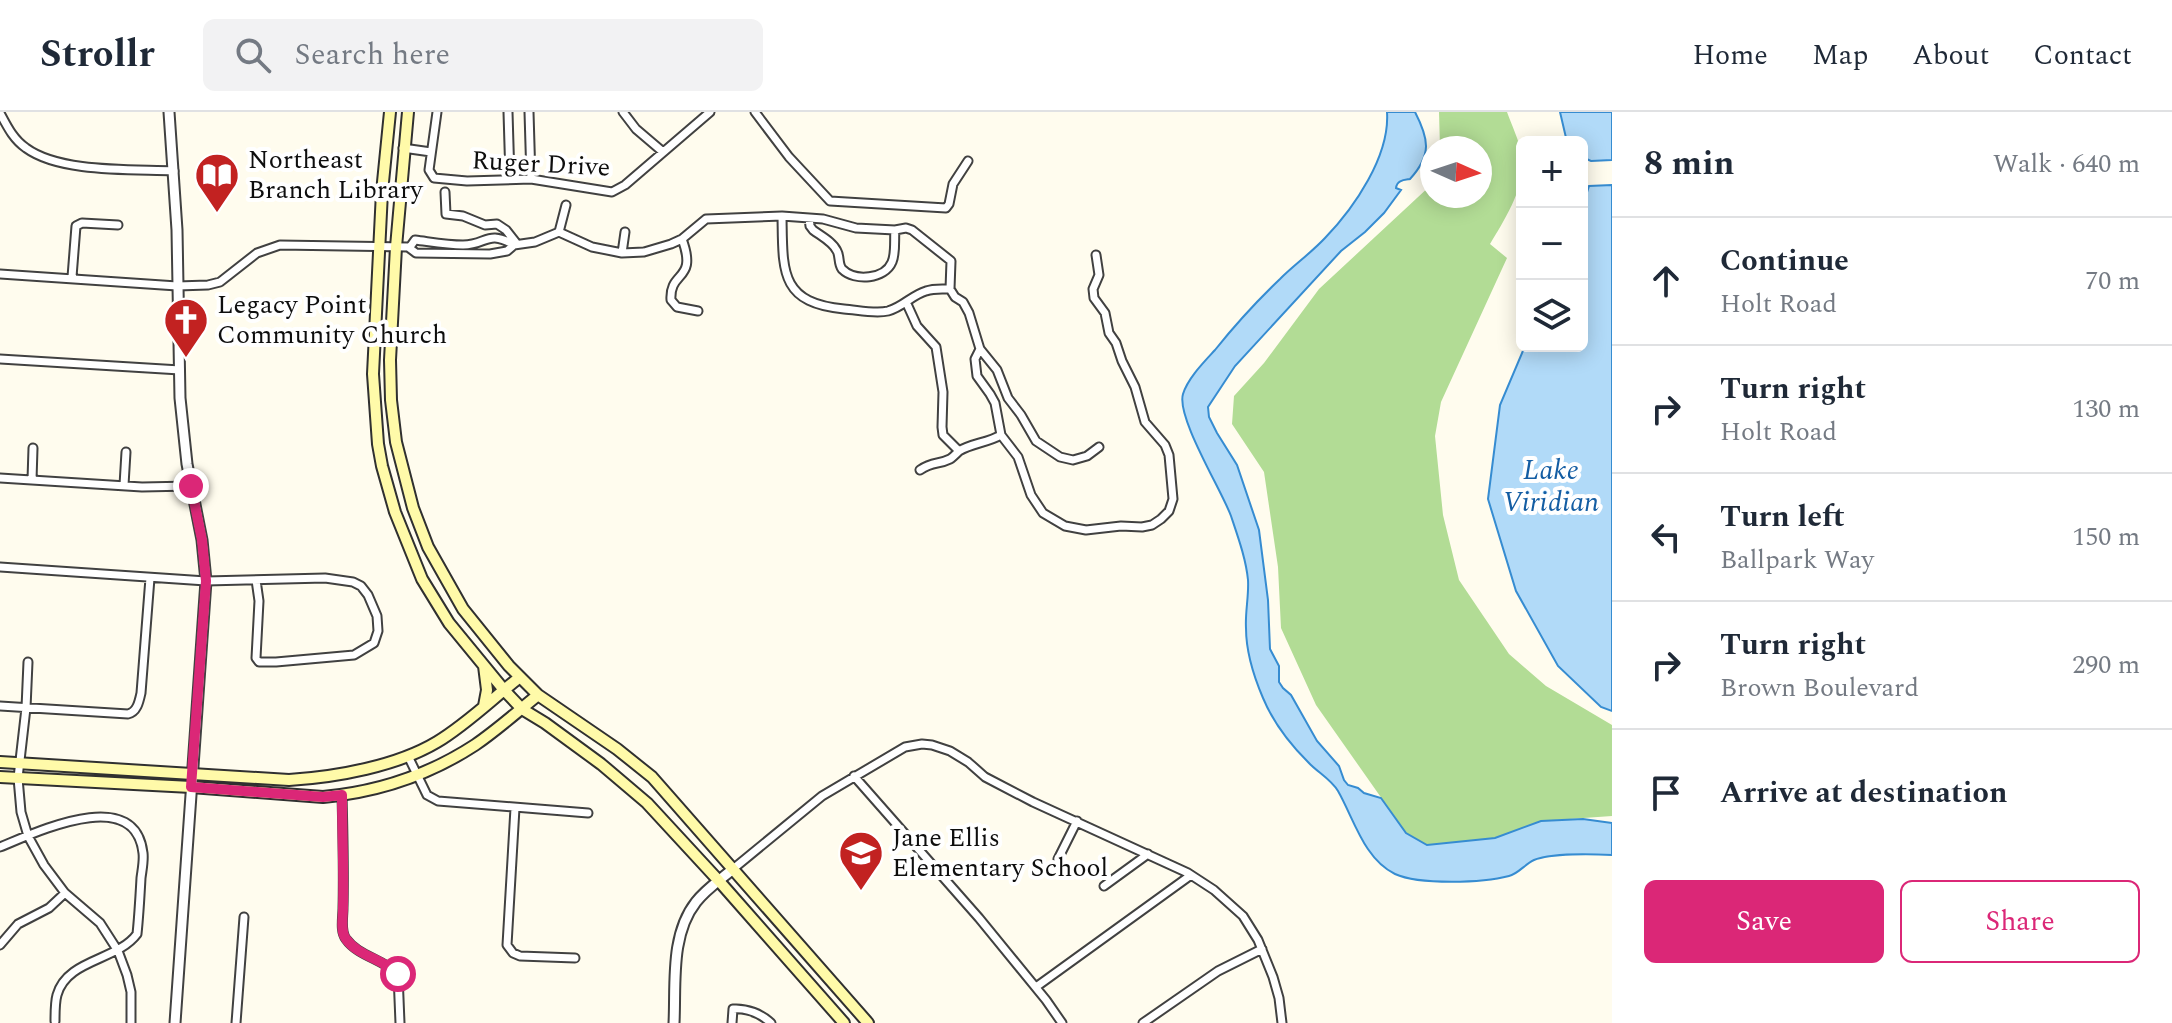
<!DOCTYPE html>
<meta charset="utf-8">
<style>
body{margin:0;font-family:Spectral,serif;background:#f2f2f3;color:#1f2937}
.controls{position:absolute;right:24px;top:24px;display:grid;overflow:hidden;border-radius:12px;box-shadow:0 4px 20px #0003}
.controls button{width:72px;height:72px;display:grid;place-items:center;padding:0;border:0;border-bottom:2px solid #e0e1e3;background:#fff;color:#1f2937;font:40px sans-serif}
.compass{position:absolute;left:1420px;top:24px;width:72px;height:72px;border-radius:50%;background:#fff;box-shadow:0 4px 20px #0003;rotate:93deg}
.stop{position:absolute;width:24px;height:24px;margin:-18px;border:6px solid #db2777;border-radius:50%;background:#fff}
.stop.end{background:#db2777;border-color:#fff;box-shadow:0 2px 8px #0008}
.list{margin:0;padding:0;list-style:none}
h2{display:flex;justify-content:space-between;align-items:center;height:104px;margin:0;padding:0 32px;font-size:34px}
h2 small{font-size:26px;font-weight:400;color:#747a83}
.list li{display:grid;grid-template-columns:52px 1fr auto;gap:24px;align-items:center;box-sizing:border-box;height:128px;padding:0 32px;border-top:2px solid #e0e1e3}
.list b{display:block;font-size:30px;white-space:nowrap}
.list p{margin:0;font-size:26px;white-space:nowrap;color:#747a83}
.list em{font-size:26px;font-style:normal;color:#747a83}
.actions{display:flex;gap:16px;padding:24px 32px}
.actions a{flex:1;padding:18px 0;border:2px solid #db2777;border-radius:12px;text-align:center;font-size:28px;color:#db2777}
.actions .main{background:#db2777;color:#fff}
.icon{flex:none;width:44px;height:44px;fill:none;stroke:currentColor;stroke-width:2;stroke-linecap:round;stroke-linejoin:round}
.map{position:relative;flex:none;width:1612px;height:911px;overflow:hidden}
header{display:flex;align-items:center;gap:48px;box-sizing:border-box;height:112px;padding:0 40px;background:#fff;border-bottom:2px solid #e0e1e3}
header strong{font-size:38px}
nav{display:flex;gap:44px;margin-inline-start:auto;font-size:28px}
.search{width:560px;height:72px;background:#f2f2f3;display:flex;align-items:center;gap:20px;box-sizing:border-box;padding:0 28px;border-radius:12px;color:#747a83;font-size:30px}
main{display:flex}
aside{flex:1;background:#fff}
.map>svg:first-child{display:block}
</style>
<header>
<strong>Strollr</strong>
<div class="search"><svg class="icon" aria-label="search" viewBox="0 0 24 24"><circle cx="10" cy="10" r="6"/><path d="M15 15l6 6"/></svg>Search here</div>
<nav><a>Home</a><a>Map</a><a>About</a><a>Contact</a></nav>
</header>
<main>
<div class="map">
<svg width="1612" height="911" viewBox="0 0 1612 911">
<rect width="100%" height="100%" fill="#fffcee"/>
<path fill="#b2dc95" d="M 1439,0 L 1507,0 C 1512,14 1519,28 1522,43 C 1527,73 1505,107 1490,132 L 1507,146 L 1441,290 L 1435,324 L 1443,403 L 1459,468 L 1509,542 L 1546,574 L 1612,613 L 1612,704 L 1541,709 L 1495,726 L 1451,731 L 1427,733 L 1406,721 L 1316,593 L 1281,516 L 1278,455 L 1264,360 L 1232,312 L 1234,284 L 1264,251 L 1319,177 L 1431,73 L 1432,69 L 1432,84 L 1480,84 L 1480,36 L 1440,36 Z"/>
<path fill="#b1daf8" stroke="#368cd1" stroke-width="2" d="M 1387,0 L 1415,0 C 1429,27 1432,43 1410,67 C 1404,68 1397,68 1396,76 L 1401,78 L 1384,101 L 1365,120 L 1341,139 L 1235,254 L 1208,295 L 1209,305 L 1217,321 L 1237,353 L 1259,418 L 1268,488 L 1270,537 L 1279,554 L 1279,570 L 1283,576 L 1291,583 L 1317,629 L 1339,654 L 1344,668 L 1348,673 L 1358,676 L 1364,681 L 1381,686 L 1406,721 L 1427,733 L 1495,726 L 1541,709 L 1583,707 L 1612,711 L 1612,743 C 1593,742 1551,741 1534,748 C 1525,752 1518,762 1509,764 C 1483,771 1419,773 1395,762 C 1364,747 1354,707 1338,679 C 1331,667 1317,660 1308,650 C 1290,632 1273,610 1263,586 C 1254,565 1246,539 1246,516 C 1245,500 1249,484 1248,468 C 1246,447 1238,425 1231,404 C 1222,379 1176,305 1183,282 C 1188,266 1204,250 1215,238 C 1235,213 1257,189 1280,167 C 1294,153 1311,141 1325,126 C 1354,96 1390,44 1387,0 Z
M 1560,0 L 1612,0 L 1612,48 L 1591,49 L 1582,45 L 1582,30 L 1567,30 Z
M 1612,73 L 1612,599 L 1601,595 L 1558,554 L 1516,479 L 1488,387 L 1500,293 L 1525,234 L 1582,234 L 1582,96 L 1589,74 Z"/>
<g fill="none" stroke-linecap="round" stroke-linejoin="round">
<g stroke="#414141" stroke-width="11">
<path id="minor" d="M 437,0 L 429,58 L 434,66 L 467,69 L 531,67 L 612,80 L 625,73 L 710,0
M 508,0 L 510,67
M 529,0 L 531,67
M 623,0 L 636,17 L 663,40
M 755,0 L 789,45 L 830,89 L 946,96 L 949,92 L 953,72 L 968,49
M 0,1 C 7,14 13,27 26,36 C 60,61 132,57 174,59
M 403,36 L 431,40
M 445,80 L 446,102 L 463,104 L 485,113 L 497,112 L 506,118 L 517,132
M 782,104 C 783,158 779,191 844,197 C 858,198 875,202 888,199 C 903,195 912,183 926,179 C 934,176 942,177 950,177
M 809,106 L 810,114 L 813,118 C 821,124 833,130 837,139 C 840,144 838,152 842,157 C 855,170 885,167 892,150 C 896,141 894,127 895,118
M 559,120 L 566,93
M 682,127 C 698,170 669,158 671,188 L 677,195 L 698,199
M 410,135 L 415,128 C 431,130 447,133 463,133 C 487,133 487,117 514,133
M 622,141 L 625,120
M 0,162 L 177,174 L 208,173 L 220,170 L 257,141 L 280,133 L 408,135 L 416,141 L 490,142 L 507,139 L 514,133 L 535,130 L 559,120 L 592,135 L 622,141 L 644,140 L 671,132 L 682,127 L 706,107 L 782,104 L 823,107 L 856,116 L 895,118 L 906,116 L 912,118 L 951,149 L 950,177 L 955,185 L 963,190 L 969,201 L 980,237 L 997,258 L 1008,286 L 1021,303 L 1036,329 L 1060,345 L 1073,348 L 1087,344 L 1099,335
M 72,165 L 76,114 L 82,111 L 118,113
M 907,192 L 917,214 L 936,235 L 943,280 L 942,315 L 943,323 L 959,339
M 980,237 L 975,247 L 977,264 L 990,282 L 995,291 L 1001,323 L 1018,345 L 1031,383 L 1043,401 L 1065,414 L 1086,418 L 1121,414 L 1142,415 L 1152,413 L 1161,407 L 1169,399 L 1173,387 L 1169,343 L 1165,333 L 1145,310 L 1135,275 L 1122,249 L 1116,231 L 1109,221 L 1105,201 L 1094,186 L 1093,177 L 1099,163 L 1096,143
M 0,247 L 180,258
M 920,358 C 933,349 938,353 950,347 C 952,346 958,340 959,339 C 972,331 987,331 1001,323
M 0,366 L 142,375 L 191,374
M 32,368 L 33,336
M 124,373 L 126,340
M 0,455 L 206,469 L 325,466 L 353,470 L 361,474 L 368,483 L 377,504 L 378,519 L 374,531 L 354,543 L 276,550 L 259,550 L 256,546 L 259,489 L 256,468
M 28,550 L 26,596 L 18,666 L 21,700 L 28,724 L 44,753 L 65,781 L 100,811 L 118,839 L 127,863 L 131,880 L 131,911
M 0,594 L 128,602 C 137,600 139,590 141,581 L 150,466
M 408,644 L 427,683 L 438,689 L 588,701
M 854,664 L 979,806 L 1046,888 L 1062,911
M 342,683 C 343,721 344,759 343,796 C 343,806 340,819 346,827 C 358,844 383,847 398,862 L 400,911
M 515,696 L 507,833 L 513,841 L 520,844 L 575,846
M 0,735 C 35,721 135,672 143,741 C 144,749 142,758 141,766 C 140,784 139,803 137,822 C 117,849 67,847 57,883 C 55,890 55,900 55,909
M 1058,747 L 1077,709
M 733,757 L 822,684 L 905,635 L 922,632 L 932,633 L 950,639 L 968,650 L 985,665 L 1033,690 L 1188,761 L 1214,778 L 1243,804 L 1258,828 L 1273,865 L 1279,886 L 1282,911
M 1104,774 L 1148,742
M 0,833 L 18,812 L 49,796 L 65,781
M 1036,875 L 1191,763
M 236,911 L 244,805
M 732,911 L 733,897 C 747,896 761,902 771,911
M 1143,911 L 1218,859 L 1262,837"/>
</g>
<g stroke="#414141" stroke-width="13">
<path id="tertiary" d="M 169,0 L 177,118 L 180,286 L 187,352 L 202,428 L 206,469 L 175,911
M 674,911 C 676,872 670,823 696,790 C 706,777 720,768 733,757"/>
</g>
<g stroke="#303030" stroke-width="14">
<path id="secondary" d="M 390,0 L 382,80 L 373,262 L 378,332 L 382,354 L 395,400 L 422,467 L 449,511 L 504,578 L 522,597 L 545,611 L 601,652 L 647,691 L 719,769 L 844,911
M 408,0 L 396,135 L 390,248 L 391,288 L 396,330 L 413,396 L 428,435 L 463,497 L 509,554 L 538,583 L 617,637 L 652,665 L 868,911
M 484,554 L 487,578 L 484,594
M 0,650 L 289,668 C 337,665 397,654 437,630 C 467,612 493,586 520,565
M 0,665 L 191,675 L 323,685 C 378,680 429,663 475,633 C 497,618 517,600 538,583"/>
</g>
<use href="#minor" stroke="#fff" stroke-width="7"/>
<use href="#tertiary" stroke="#fff" stroke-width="9"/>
<use href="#secondary" stroke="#fffaa9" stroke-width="10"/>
</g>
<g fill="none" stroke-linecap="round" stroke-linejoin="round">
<path stroke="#db2777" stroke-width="10" d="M 191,374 L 202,428 L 206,469 L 191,675 L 323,685 L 342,683 C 342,721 344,758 343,796 C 343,806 340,819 346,827 C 358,844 383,847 398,862"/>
</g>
<defs>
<g id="library-pin" transform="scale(2.3)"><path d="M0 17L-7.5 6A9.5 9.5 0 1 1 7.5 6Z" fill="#c22221" stroke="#fff"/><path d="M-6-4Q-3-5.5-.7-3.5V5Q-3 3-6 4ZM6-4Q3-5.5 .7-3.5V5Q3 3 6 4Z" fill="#fff"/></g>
<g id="church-pin" transform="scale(2.3)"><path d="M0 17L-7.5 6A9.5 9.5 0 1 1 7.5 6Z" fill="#c22221" stroke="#fff"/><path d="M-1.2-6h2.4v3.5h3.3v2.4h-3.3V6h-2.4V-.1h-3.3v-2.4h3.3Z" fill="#fff"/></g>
<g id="school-pin" transform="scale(2.3)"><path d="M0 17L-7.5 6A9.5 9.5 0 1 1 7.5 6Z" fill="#c22221" stroke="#fff"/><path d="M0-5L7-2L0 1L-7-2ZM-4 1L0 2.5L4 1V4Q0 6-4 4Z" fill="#fff"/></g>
</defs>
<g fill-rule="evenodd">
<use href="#library-pin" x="217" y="63"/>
<use href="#church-pin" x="186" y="208"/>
<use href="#school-pin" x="861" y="741"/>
</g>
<g text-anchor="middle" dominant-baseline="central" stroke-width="8" stroke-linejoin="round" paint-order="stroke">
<g font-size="26" fill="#0e0e0e" stroke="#fff" text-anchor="start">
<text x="248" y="48">Northeast<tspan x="248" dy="30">Branch Library</tspan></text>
<text x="217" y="193">Legacy Point<tspan x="217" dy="30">Community Church</tspan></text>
<text x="892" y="726">Jane Ellis<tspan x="892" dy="30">Elementary School</tspan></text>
</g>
<g font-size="26" fill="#0e0e0e" stroke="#fff">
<text transform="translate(541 52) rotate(3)">Ruger Drive</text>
</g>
<g font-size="28" font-style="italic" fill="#135da3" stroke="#fff">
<text x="1551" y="358">Lake<tspan x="1551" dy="32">Viridian</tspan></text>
</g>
</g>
</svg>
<div class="controls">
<button>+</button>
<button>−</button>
<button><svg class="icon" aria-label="layers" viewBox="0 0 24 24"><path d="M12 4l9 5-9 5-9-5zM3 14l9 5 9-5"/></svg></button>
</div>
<svg class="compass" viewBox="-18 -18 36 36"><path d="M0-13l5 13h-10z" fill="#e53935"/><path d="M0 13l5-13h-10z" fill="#747a83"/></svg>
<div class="stop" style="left:398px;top:862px"></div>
<div class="stop end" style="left:191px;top:374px"></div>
</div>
<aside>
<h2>8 min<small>Walk · 640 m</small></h2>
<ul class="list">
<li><svg class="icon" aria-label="ahead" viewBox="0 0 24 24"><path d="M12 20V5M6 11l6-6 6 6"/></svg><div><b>Continue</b><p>Holt Road</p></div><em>70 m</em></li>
<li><svg class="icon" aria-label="right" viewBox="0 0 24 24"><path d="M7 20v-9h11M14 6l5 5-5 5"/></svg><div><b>Turn right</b><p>Holt Road</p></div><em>130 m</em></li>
<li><svg class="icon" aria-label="left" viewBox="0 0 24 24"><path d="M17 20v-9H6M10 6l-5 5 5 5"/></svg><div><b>Turn left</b><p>Ballpark Way</p></div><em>150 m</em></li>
<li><svg class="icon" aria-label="right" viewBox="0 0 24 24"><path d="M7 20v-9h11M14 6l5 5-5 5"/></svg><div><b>Turn right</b><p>Brown Boulevard</p></div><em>290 m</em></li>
<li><svg class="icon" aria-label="arrive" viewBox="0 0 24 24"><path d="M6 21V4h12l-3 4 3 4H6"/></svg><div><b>Arrive at destination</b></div></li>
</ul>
<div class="actions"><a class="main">Save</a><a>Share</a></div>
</aside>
</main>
